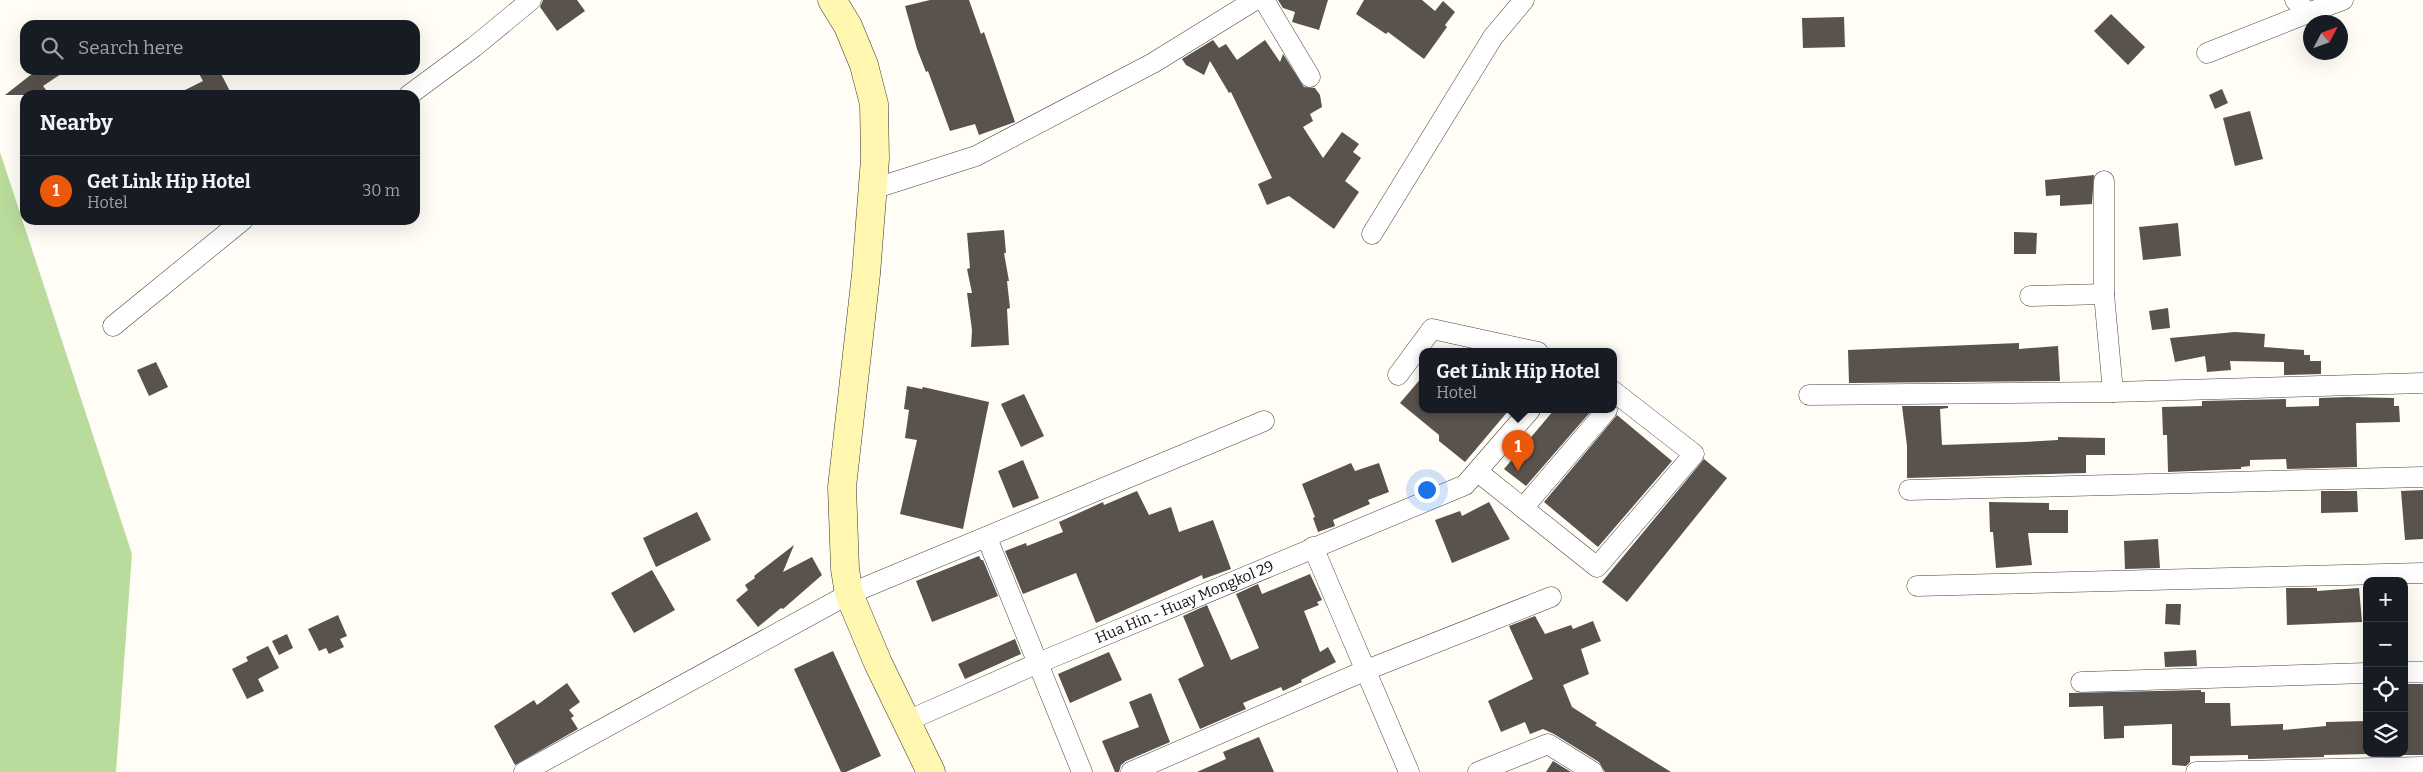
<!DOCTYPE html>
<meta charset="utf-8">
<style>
body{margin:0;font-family:Bitter,serif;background:#20242c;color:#f1f3f6}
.controls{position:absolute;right:15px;bottom:15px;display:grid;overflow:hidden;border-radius:10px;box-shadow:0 5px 20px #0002}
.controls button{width:45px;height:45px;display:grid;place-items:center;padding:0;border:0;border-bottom:1px solid #363941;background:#171b24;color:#f1f3f6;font:25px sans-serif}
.compass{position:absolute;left:2303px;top:15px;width:45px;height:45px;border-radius:50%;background:#171b24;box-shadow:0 5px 20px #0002;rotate:49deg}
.you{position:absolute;left:1426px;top:489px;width:18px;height:18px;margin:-12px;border:4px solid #fff;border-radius:50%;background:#1a73e8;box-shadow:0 0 0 8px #1a73e833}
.badge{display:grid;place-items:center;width:32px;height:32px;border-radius:50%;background:#ea580c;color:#fff;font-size:16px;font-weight:700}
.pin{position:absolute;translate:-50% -41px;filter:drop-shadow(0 1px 2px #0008)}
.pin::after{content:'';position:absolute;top:26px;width:18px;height:15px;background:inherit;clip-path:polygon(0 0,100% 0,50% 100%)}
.popup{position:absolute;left:1419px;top:348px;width:198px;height:65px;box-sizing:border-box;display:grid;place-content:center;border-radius:10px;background:#171b24;filter:drop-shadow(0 1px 4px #0005);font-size:16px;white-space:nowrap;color:#9ea1a6}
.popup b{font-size:19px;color:#f1f3f6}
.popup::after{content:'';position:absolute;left:50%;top:100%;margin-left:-10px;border:10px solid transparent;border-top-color:#171b24}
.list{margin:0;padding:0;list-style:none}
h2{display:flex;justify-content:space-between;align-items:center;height:65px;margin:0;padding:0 20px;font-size:21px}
h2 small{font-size:16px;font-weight:400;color:#9ea1a6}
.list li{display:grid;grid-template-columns:32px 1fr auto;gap:15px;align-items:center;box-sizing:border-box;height:70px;padding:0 20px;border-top:1px solid #363941}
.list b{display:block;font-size:19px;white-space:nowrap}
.list p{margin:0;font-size:16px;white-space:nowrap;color:#9ea1a6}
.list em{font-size:16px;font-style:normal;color:#9ea1a6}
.icon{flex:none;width:28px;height:28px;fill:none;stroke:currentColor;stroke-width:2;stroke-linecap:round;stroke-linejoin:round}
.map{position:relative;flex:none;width:2423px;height:772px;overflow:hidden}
.search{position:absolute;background:#171b24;box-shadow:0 5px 20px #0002;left:20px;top:20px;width:400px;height:55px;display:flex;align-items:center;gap:12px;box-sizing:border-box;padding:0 18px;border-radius:15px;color:#9ea1a6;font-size:19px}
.panel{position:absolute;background:#171b24;box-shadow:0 5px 20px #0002;left:20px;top:90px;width:400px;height:135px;border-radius:15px}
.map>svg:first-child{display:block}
</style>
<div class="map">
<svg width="2423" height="772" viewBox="0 0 2423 772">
<rect width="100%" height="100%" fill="#fffdf5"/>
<path fill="#b9dc9c" d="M 0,152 L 132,554 L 116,772 L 0,772 Z"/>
<path fill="#5a524d" d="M 543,0 L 577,0 L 585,11 L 557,31 L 540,7 Z
M 930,0 L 969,0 L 981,34 L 984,32 L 1015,122 L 979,135 L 975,124 L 950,131 L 928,71 L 926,72 L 917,49 L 905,6 Z
M 1278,0 L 1328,0 L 1319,30 L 1292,22 L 1295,12 L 1283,8 Z
M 1364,0 L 1422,0 L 1435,11 L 1443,1 L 1455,12 L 1445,25 L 1447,27 L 1424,59 L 1388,32 L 1386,34 L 1356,14 Z
M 2111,14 L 2145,47 L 2128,65 L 2094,31 Z
M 1844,17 L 1845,47 L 1803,48 L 1802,18 Z
M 1213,40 L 1219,48 L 1226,44 L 1237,60 L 1265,40 L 1280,62 L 1283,54 L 1304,87 L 1315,88 L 1320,95 L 1322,107 L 1310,114 L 1313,121 L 1303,127 L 1323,158 L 1342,132 L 1359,144 L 1353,152 L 1361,158 L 1345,181 L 1359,192 L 1334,229 L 1289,196 L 1267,205 L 1258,184 L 1272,178 L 1231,92 L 1229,93 L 1210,61 L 1204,75 L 1186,65 L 1182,59 Z
M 37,70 L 67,70 L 43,86 L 50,95 L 5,95 Z
M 197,70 L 219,70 L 232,95 L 175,95 L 203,81 Z
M 2222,89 L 2228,103 L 2215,109 L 2209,95 Z
M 2250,111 L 2263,159 L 2235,166 L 2223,118 Z
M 2094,175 L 2092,204 L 2060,206 L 2060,195 L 2046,196 L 2045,180 Z
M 2178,223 L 2181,256 L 2143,260 L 2139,227 Z
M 1004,230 L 1006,253 L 1004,253 L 1009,281 L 1007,281 L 1010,308 L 1007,309 L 1009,345 L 971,347 L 972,330 L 967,293 L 972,293 L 967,269 L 970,268 L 967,233 Z
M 2014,232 L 2037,233 L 2036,254 L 2014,254 Z
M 2168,308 L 2170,328 L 2152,330 L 2149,311 Z
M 2235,332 L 2265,334 L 2264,347 L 2304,350 L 2304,355 L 2310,355 L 2310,361 L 2321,361 L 2321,374 L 2284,375 L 2284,362 L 2230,361 L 2231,370 L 2207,372 L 2205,356 L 2175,362 L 2170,338 Z
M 2019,343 L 2019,349 L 2058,346 L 2060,381 L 1849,383 L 1848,350 Z
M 156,362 L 168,387 L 149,396 L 137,370 Z
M 1423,376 L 1423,410 L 1509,410 L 1465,462 L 1439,441 L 1439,435 L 1400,403 Z
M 907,386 L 922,389 L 923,387 L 989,402 L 963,529 L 900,514 L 917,440 L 905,438 L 909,410 L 904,409 Z
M 1024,394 L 1044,436 L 1021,447 L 1001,404 Z
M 2349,397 L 2394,398 L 2394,406 L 2399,406 L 2400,422 L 2356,423 L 2357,467 L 2287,469 L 2286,459 L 2250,460 L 2250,466 L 2241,467 L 2241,469 L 2168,472 L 2167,435 L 2163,435 L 2162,407 L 2202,406 L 2202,401 L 2286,399 L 2286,407 L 2319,406 L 2319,398 Z
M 1902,406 L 1948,406 L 1948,408 L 1940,409 L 1942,445 L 2024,442 L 2058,440 L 2058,437 L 2105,438 L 2105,455 L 2086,455 L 2086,473 L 1907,478 L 1907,446 Z
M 1554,410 L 1592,410 L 1526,486 L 1504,469 Z
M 1617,415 L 1672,461 L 1598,547 L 1544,502 Z
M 1704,459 L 1727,478 L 1627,602 L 1602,582 Z
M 1023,460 L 1039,498 L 1013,508 L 998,471 Z
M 1351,463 L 1355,471 L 1379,463 L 1389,492 L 1368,500 L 1370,504 L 1333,520 L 1335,526 L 1318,532 L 1313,518 L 1315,517 L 1302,484 Z
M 2423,490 L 2423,539 L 2405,540 L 2401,491 Z
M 1137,491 L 1149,515 L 1171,507 L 1179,532 L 1213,520 L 1231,569 L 1203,579 L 1202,575 L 1096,623 L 1076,573 L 1023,594 L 1005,551 L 1026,543 L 1027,546 L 1063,532 L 1059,522 L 1103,502 L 1104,505 Z
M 2321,491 L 2357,491 L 2358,512 L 2321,513 Z
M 1489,502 L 1510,539 L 1452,563 L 1435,520 L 1460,511 L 1462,516 Z
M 1989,502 L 2049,503 L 2049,510 L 2068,510 L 2068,533 L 2028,533 L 2032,565 L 1996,568 L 1993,532 L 1990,532 Z
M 697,512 L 711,540 L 656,567 L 643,538 Z
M 2158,539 L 2160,568 L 2125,569 L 2124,541 Z
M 794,545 L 783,572 L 812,557 L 822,575 L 783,609 L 781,608 L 758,627 L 736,600 L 748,590 L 745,585 L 755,578 L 754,576 Z
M 979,556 L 981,560 L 983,560 L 998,596 L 932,622 L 916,581 Z
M 652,570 L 675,610 L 634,633 L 611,593 Z
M 1310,574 L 1322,600 L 1317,602 L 1319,605 L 1304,611 L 1320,652 L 1328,647 L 1336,662 L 1301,680 L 1302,682 L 1283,691 L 1281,687 L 1243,703 L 1246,709 L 1200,729 L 1178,679 L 1204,666 L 1183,616 L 1207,605 L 1231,660 L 1259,648 L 1236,594 L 1258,584 L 1262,594 Z
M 2286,588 L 2317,588 L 2317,591 L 2359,588 L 2362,622 L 2287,625 Z
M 2166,604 L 2181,604 L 2180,625 L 2165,624 Z
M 338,615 L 347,636 L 340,639 L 344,647 L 329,654 L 326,648 L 319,651 L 308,629 Z
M 1535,616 L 1545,634 L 1571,625 L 1573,629 L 1593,621 L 1601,641 L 1581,649 L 1589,674 L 1563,685 L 1572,707 L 1597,723 L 1595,725 L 1671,772 L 1605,772 L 1599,762 L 1554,734 L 1543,729 L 1530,734 L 1525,722 L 1501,732 L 1488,701 L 1533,679 L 1509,626 Z
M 287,634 L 293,648 L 279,655 L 272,641 Z
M 1015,639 L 1021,654 L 965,679 L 958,664 Z
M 268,646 L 279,668 L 258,679 L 264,691 L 247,699 L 232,669 L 248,661 L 246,657 Z
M 2196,650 L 2197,666 L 2165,667 L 2164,652 Z
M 833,651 L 881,756 L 846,772 L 841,772 L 794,669 Z
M 1109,652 L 1122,680 L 1070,703 L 1058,674 Z
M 567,683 L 580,702 L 569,710 L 574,716 L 571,718 L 578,729 L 515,765 L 494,726 L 534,700 L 537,705 Z
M 2404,684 L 2423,684 L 2423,755 L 2404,755 Z
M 2201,690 L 2201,692 L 2205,692 L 2205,703 L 2230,703 L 2231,726 L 2283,724 L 2283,730 L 2326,726 L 2326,722 L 2367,721 L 2367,754 L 2324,755 L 2324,757 L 2248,759 L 2248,755 L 2190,756 L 2190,762 L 2186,766 L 2172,765 L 2172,724 L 2124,726 L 2124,738 L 2104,739 L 2103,706 L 2069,707 L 2069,693 Z
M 1151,693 L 1170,742 L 1126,761 L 1121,765 L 1119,772 L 1115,772 L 1102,741 L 1139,727 L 1129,702 Z
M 1259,737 L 1274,772 L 1197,772 L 1226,759 L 1223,752 Z
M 1553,761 L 1571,772 L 1546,772 Z"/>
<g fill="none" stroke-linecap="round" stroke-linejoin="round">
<g stroke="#444" stroke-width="21">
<g id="street">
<path d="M 1264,0 L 1310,77"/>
<path d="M 2295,0 L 2308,13 L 2343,0"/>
<path d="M 2207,53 L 2308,13"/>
<path d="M 409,95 L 474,47 L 531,0"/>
<path d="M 2104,181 L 2104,294 L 2113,392"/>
<path d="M 873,189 L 976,156 L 1153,63 L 1255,0"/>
<path d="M 1372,234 L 1493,37 L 1524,0"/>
<path d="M 2030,296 L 2104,294"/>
<path d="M 113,326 L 243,220"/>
<path d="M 1398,375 L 1432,329 L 1538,352"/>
<path d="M 1809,395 L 2113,392 L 2423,383"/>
<path d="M 1478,472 L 1597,567 L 1694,454 L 1613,391"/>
<path d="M 1909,490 L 2423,477"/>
<path d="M 1523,508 L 1607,410"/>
<path d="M 987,538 L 1082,772"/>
<path d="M 1313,547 L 1409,772"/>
<path d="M 1917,586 L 2423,573"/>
<path d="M 2404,672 L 2423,672"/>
<path d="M 2081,682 L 2367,673"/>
<path id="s1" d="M 907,721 L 1036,664 L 1465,485 L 1530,410"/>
<path d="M 524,772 L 849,594 L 1264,421"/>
<path d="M 1131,772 L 1364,671 L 1551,597"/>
<path d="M 1478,772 L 1548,744 L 1593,772"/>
<path d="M 2196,772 L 2423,767"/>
</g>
</g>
<g stroke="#333" stroke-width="29">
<path id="secondary" d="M 832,0 L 848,26 L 864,65 L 874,104 L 875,159 L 866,274 L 842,487 L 845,569 L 849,594 L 878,663 L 931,772"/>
</g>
<use href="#street" stroke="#fff" stroke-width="20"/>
<use href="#secondary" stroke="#fff6b0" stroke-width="28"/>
</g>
<g text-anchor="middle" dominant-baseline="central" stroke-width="5" stroke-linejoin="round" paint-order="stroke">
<g font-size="15" fill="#111" stroke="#fff">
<text stroke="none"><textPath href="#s1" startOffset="302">Hua Hin - Huay Mongkol 29</textPath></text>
</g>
</g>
</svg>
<div class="controls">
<button>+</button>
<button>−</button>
<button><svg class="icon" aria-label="locate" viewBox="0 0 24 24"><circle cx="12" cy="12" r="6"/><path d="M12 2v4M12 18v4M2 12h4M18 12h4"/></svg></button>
<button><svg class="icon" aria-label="layers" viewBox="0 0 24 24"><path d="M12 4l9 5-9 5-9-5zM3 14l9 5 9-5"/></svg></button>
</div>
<svg class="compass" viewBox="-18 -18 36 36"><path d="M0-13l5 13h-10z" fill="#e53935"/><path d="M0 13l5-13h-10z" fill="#9ea1a6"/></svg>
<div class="you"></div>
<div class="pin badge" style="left:1518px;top:471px">1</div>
<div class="popup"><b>Get Link Hip Hotel</b>Hotel</div>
<div class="search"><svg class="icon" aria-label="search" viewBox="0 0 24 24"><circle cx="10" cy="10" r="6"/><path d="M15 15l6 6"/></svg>Search here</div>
<section class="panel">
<h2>Nearby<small></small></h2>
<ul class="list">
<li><span class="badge">1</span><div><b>Get Link Hip Hotel</b><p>Hotel</p></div><em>30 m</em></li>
</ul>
</section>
</div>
